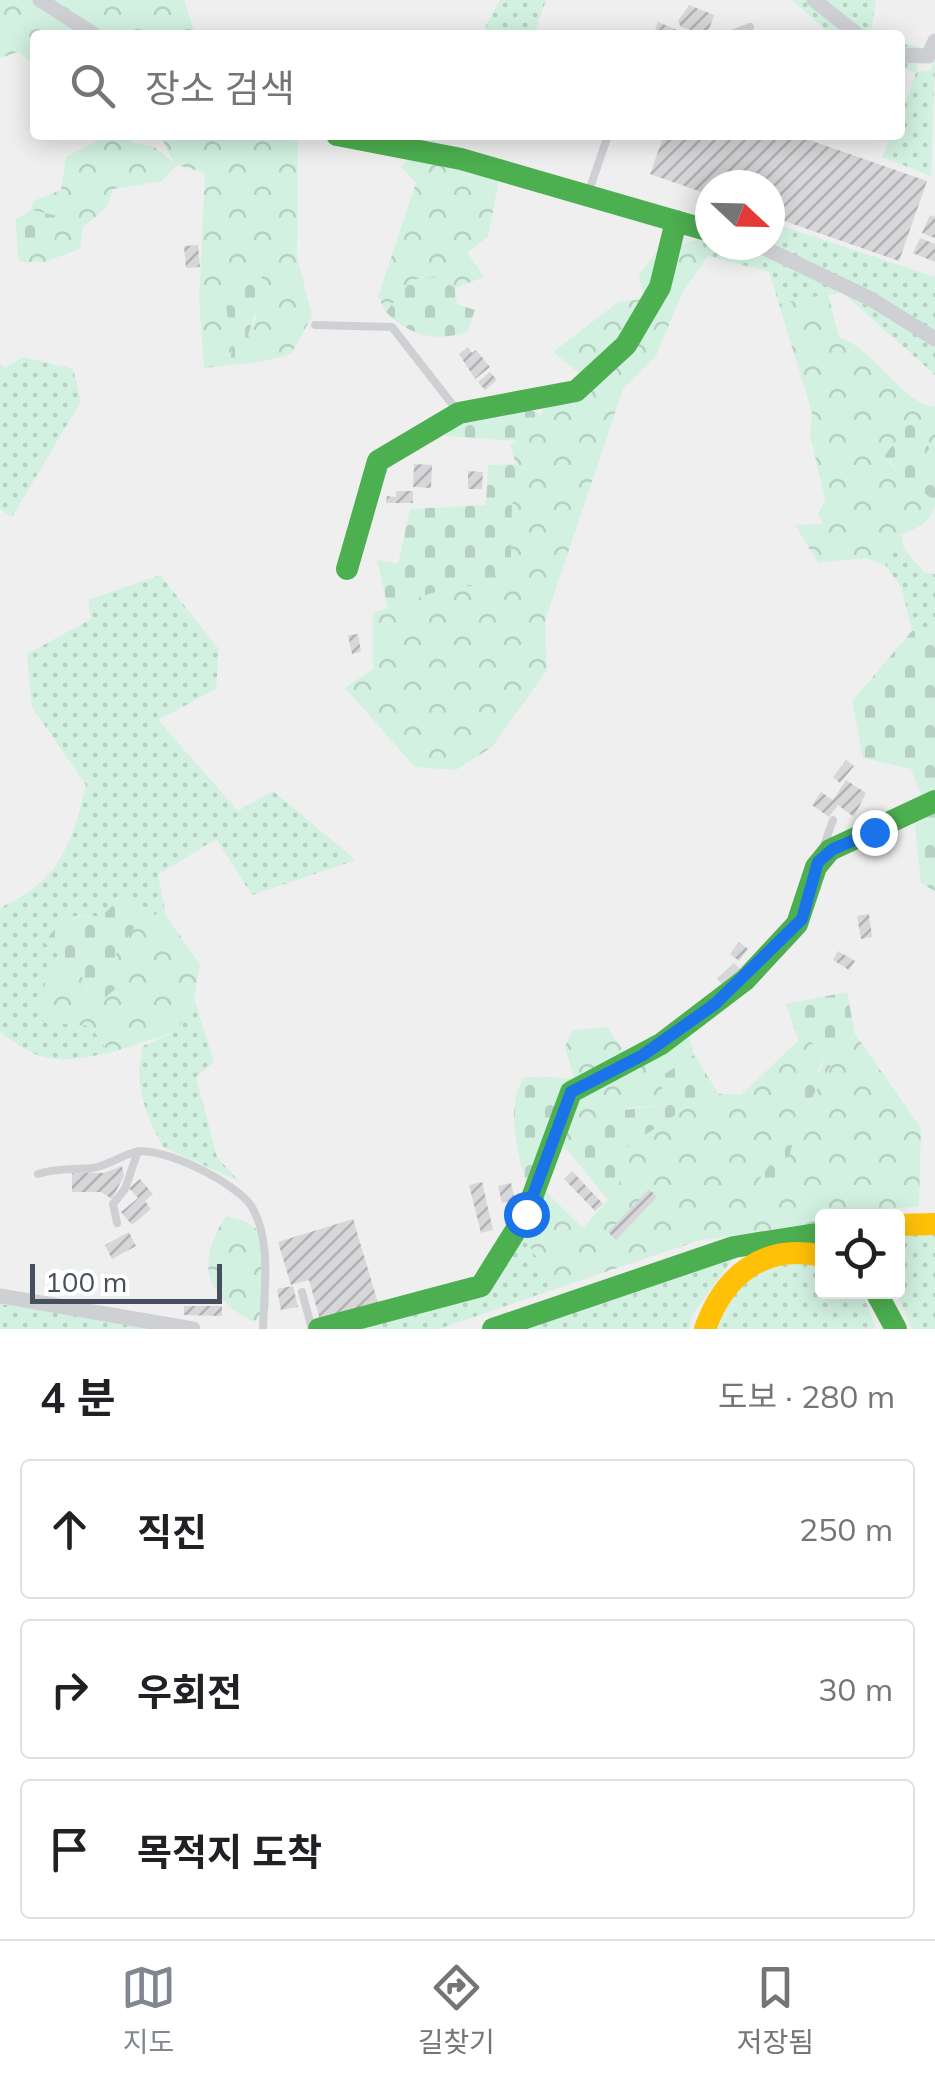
<!DOCTYPE html>
<html lang="ko">
<meta charset="utf-8">
<style>
body{margin:0;font-family:Mulish,"Noto Sans KR",sans-serif;background:#f2f2f2;color:#202124}
.controls{position:absolute;right:30px;bottom:30px;display:grid;overflow:hidden;border-radius:10px;box-shadow:0 5px 25px #0003}
.controls button{width:90px;height:90px;display:grid;place-items:center;padding:0;border:0;border-bottom:2px solid #e0e0e0;background:#fff;color:#202124;font:50px sans-serif}
.compass{position:absolute;left:695px;top:170px;width:90px;height:90px;border-radius:50%;background:#fff;box-shadow:0 5px 25px #0003;rotate:112deg}
.scale{position:absolute;left:30px;bottom:25px;width:192px;box-sizing:border-box;padding-left:10px;border:5px solid #454f5e;border-top:0;font-size:28px;line-height:35px;white-space:nowrap;color:#454f5e;-webkit-text-stroke:8px #fff;paint-order:stroke}
.stop{position:absolute;width:30px;height:30px;margin:-22px;border:8px solid #1a73e8;border-radius:50%;background:#fff}
.stop.end{background:#1a73e8;border-color:#fff;box-shadow:0 2px 10px #0008}
.list{margin:0;padding:0;list-style:none}
h2{display:flex;justify-content:space-between;align-items:center;height:130px;margin:0;padding:0 40px;font-size:42px}
h2 small{font-size:32px;font-weight:400;color:#757577}
.list li{display:grid;grid-template-columns:65px 1fr auto;gap:30px;align-items:center;box-sizing:border-box;height:140px;margin:0 20px 20px;padding:0 20px;border:2px solid #e0e0e0;border-radius:10px}
.list b{display:block;font-size:38px;white-space:nowrap}
.list em{font-size:32px;font-style:normal;color:#757577}
.icon{flex:none;width:55px;height:55px;fill:none;stroke:currentColor;stroke-width:2;stroke-linecap:round;stroke-linejoin:round}
.map{position:relative;flex:none;width:935px;height:1329px;overflow:hidden}
.search{position:absolute;background:#fff;box-shadow:0 5px 25px #0003;left:30px;right:30px;top:30px;height:110px;display:flex;align-items:center;gap:25px;box-sizing:border-box;padding:0 35px;border-radius:10px;color:#757577;font-size:38px}
.sheet{height:610px;background:#fff}
nav{display:flex;justify-content:space-around;align-items:center;box-sizing:border-box;height:140px;border-top:2px solid #e0e0e0;background:#fff;font-size:28px;color:#757577}
nav a{display:grid;justify-items:center;gap:5px}
nav .on{color:#818791}
.map>svg:first-child{display:block}
</style>
<div class="map">
<svg width="935" height="1329" viewBox="0 0 935 1329">
<defs>
<pattern id="grass-dots" width="8" height="8" patternUnits="userSpaceOnUse" patternTransform="scale(2.5)"><rect width="8" height="8" fill="#d2f1e1"/><path d="M2 2h.1M6 6h.1" fill="none" stroke="#b6d0c3" stroke-width="1.8" stroke-linecap="round"/></pattern>
<pattern id="forest-crowns" width="20" height="18" patternUnits="userSpaceOnUse" patternTransform="scale(2.5)"><rect width="20" height="18" fill="#d2f1e1"/><path d="M2 6a3 3 0 1 1 6 0M12 15a3 3 0 1 1 6 0" fill="none" stroke="#b6d0c3"/></pattern>
<pattern id="cemetery-stones" width="16" height="16" patternUnits="userSpaceOnUse" patternTransform="scale(2.5)"><rect width="16" height="16" fill="#d2f1e1"/><path d="M2 7V4a2 2 0 0 1 4 0v3zM10 15v-3a2 2 0 0 1 4 0v3z" fill="#b6d0c3"/></pattern>
<pattern id="building-hatch" width="6" height="6" patternUnits="userSpaceOnUse" patternTransform="scale(2.5)"><rect width="6" height="6" fill="#d7d7d9"/><path d="M-1 1l2-2M0 6l6-6M5 7l2-2" fill="none" stroke="#b0b1b3"/></pattern>
</defs>
<rect width="100%" height="100%" fill="#f0efef"/>
<path fill="url(#grass-dots)" d="M 500,0 L 546,0 L 534,35 L 481,35 Z
M 792,0 L 876,0 L 871,32 L 878,35 L 831,35 Z
M 900,43 L 920,47 L 916,72 L 930,70 L 935,59 L 931,176 L 882,157 L 892,135 L 900,135 L 900,118 L 916,73 L 900,66 Z
M 770,222 L 935,277 L 935,332 L 854,298 L 935,344 L 935,375 L 842,292 L 779,304 L 769,272 L 708,256 L 700,239 L 710,227 L 710,245 L 770,245 Z
M 23,357 L 73,369 L 81,401 L 12,517 L 0,509 L 0,363 L 5,368 Z
M 904,549 L 924,572 L 935,574 L 935,632 L 912,631 L 902,589 L 885,565 L 889,554 Z
M 160,575 L 219,649 L 216,689 L 158,720 L 238,811 L 273,791 L 356,860 L 252,895 L 216,839 L 158,875 L 166,916 L 121,897 L 102,917 L 75,916 L 45,943 L 69,963 L 46,961 L 109,1053 C 56,1063 44,1065 0,1032 L 0,908 C 60,880 71,847 86,785 L 32,707 L 27,654 L 91,619 L 88,600 Z
M 194,998 L 214,1062 L 196,1077 L 217,1157 L 239,1181 L 163,1147 C 145,1114 133,1083 143,1046 L 176,1032 Z
M 935,1232 L 935,1329 L 912,1329 L 896,1292 L 898,1234 Z
M 520,1233 L 558,1288 L 439,1329 L 333,1329 L 479,1293 Z
M 733,1259 L 691,1317 L 690,1329 L 514,1329 Z
M 809,1261 L 822,1268 L 822,1292 L 862,1292 L 876,1329 L 717,1329 L 721,1305 L 758,1267 Z
M 0,1304 L 171,1329 L 0,1329 Z"/>
<path fill="url(#forest-crowns)" d="M 0,0 L 184,0 L 194,30 L 191,35 L 35,35 L 35,65 L 18,52 L 0,58 Z
M 107,135 L 134,135 L 130,142 L 153,146 L 174,163 L 160,135 L 275,135 L 298,142 L 297,256 L 312,316 L 291,354 L 261,362 L 248,335 L 257,315 L 224,292 L 232,347 L 230,365 L 204,368 L 199,299 L 205,173 L 177,165 L 162,181 L 113,189 L 107,207 L 83,227 L 80,249 L 44,262 L 19,262 L 17,246 L 54,241 L 58,216 L 31,210 L 33,201 L 61,190 L 66,157 Z
M 410,158 L 499,179 L 488,237 L 467,252 L 484,277 L 455,288 L 439,277 L 412,280 L 386,312 L 378,297 L 416,183 L 401,167 Z
M 700,239 L 708,256 L 683,291 L 656,356 L 623,389 L 545,621 L 547,670 L 492,747 L 456,770 L 415,767 L 345,688 L 373,669 L 373,613 L 444,589 L 483,585 L 511,563 L 512,504 L 529,471 L 516,464 L 510,445 L 538,431 L 546,399 L 590,382 L 553,352 L 618,302 L 644,299 L 639,275 L 656,252 Z
M 828,294 L 839,337 C 876,350 902,404 935,407 L 935,473 L 921,460 L 883,458 L 935,501 C 935,521 917,528 901,535 L 904,549 L 889,554 L 885,565 L 866,558 L 818,563 L 795,525 L 823,524 L 818,515 L 825,499 L 810,435 L 812,413 L 779,304 Z
M 121,897 L 166,916 L 200,964 L 194,998 L 176,1032 L 109,1053 L 91,1026 L 43,1022 L 35,1001 L 49,978 L 46,961 L 69,963 L 88,983 L 83,994 L 134,928 Z
M 607,1027 L 625,1053 L 574,1078 L 565,1046 L 573,1030 Z
M 688,1030 L 694,1055 L 658,1079 L 672,1104 L 628,1108 L 593,1144 L 568,1151 L 559,1145 L 575,1099 Z
M 855,1034 L 921,1128 L 919,1206 L 822,1216 L 822,1222 L 697,1241 L 558,1288 L 520,1233 L 543,1189 L 583,1228 L 608,1200 L 629,1167 L 621,1151 L 709,1093 L 741,1095 L 804,1035 L 825,1055 L 780,1150 L 755,1186 L 782,1199 C 784,1146 820,1073 855,1034 Z
M 226,1216 L 245,1221 L 266,1236 L 269,1308 L 254,1322 C 205,1298 195,1262 226,1216 Z"/>
<path fill="url(#cemetery-stones)" d="M 31,210 L 58,216 L 54,242 L 17,246 L 16,219 Z
M 258,268 L 265,285 L 248,335 L 261,362 L 230,365 L 232,347 L 224,292 L 236,275 Z
M 439,276 L 455,288 L 457,304 L 475,310 L 467,332 C 435,342 409,336 386,312 L 411,280 Z
M 526,407 L 542,416 L 539,431 L 518,441 L 446,436 L 445,428 Z
M 910,422 L 925,433 L 929,449 L 921,460 L 935,473 L 935,501 L 915,486 L 898,483 L 895,466 L 883,458 Z
M 516,464 L 529,471 L 512,504 L 511,563 L 483,585 L 444,589 L 388,608 L 377,560 L 398,564 L 410,509 L 486,505 L 488,465 Z
M 912,631 L 935,632 L 935,789 L 923,800 L 911,769 L 863,758 L 852,701 Z
M 935,812 L 935,891 L 921,883 L 915,825 Z
M 121,897 L 134,928 L 116,954 L 123,983 L 103,999 L 82,1003 L 88,983 L 45,943 C 59,918 74,916 102,916 Z
M 847,992 L 855,1034 C 819,1073 784,1146 782,1199 L 757,1202 L 755,1186 L 780,1150 L 805,1096 L 778,1094 L 780,1081 L 820,1071 L 825,1055 L 805,1035 L 798,1040 L 786,1004 Z
M 694,1055 L 719,1094 L 709,1093 L 622,1150 L 629,1167 L 608,1200 L 568,1151 L 593,1144 L 600,1113 L 672,1104 L 657,1079 Z
M 524,1077 L 574,1078 L 529,1193 C 519,1160 504,1108 524,1077 Z"/>
<path fill="url(#building-hatch)" d="M 689,5 L 714,15 L 707,35 L 681,27 L 678,21 Z
M 658,22 L 689,35 L 653,35 Z
M 664,135 L 795,135 L 927,181 L 899,261 L 770,216 L 770,185 L 710,185 L 710,195 L 650,174 Z
M 930,215 L 935,217 L 935,238 L 922,233 Z
M 920,238 L 935,244 L 935,262 L 913,253 Z
M 198,245 L 200,267 L 186,268 L 184,246 Z
M 468,347 L 472,353 L 476,350 L 490,367 L 475,379 L 459,354 Z
M 490,372 L 497,380 L 485,390 L 478,382 Z
M 414,464 L 432,465 L 431,488 L 413,487 Z
M 468,471 L 483,472 L 482,489 L 468,489 Z
M 396,491 L 413,491 L 413,503 L 386,503 L 387,496 L 396,497 Z
M 358,634 L 361,652 L 352,654 L 348,635 Z
M 846,760 L 854,766 L 840,783 L 833,777 Z
M 846,780 L 866,793 L 854,817 L 838,805 L 829,817 L 812,805 L 821,792 L 833,800 Z
M 869,914 L 872,937 L 861,939 L 857,916 Z
M 739,942 L 748,949 L 739,961 L 730,954 Z
M 838,951 L 855,961 L 849,970 L 833,960 Z
M 734,963 L 740,969 L 723,985 L 717,979 Z
M 122,1166 L 124,1176 L 112,1199 L 101,1192 L 72,1192 L 72,1172 L 104,1173 Z
M 572,1171 L 603,1204 L 595,1211 L 564,1179 Z
M 140,1179 L 153,1194 L 145,1201 L 151,1209 L 132,1225 L 121,1212 L 138,1198 L 129,1188 Z
M 482,1182 L 493,1230 L 481,1233 L 469,1185 Z
M 511,1183 L 515,1200 L 502,1203 L 498,1186 Z
M 649,1189 L 657,1197 L 616,1240 L 608,1232 Z
M 353,1219 L 378,1303 L 320,1320 L 309,1280 L 291,1285 L 278,1242 Z
M 129,1232 L 136,1246 L 112,1259 L 105,1245 Z
M 293,1286 L 298,1307 L 281,1310 L 277,1289 Z
M 184,1306 L 222,1306 L 222,1316 L 184,1315 Z"/>
<g fill="none" stroke-linecap="round" stroke-linejoin="round">
<path stroke="#ced0d4" stroke-width="8" d="M 729,35 L 750,27
M 589,191 L 608,135
M 315,325 L 392,327 L 456,409
M 823,848 L 833,820
M 38,1174 C 57,1168 72,1170 92,1168 C 107,1166 120,1156 135,1152 C 163,1146 237,1183 252,1207 C 272,1242 264,1290 263,1329
M 117,1223 L 113,1204 L 125,1189 L 138,1151
M 302,1292 L 312,1329"/>
<path stroke="#ced0d4" stroke-width="15" d="M 40,0 L 95,35
M 814,0 L 858,35
M 900,55 L 928,56 L 935,41
M 758,245 L 871,299 L 935,339
M 0,1296 L 193,1329"/>
<path stroke="#4caf50" stroke-width="22" d="M 337,135 L 461,159 L 710,231
M 347,569 L 378,461 L 459,413 L 576,391 L 626,345 L 660,287 L 676,221
M 876,1292 L 896,1329
M 319,1329 L 481,1286 L 526,1214 L 571,1092 L 661,1044 L 745,980 L 797,924 L 816,867 L 830,850 L 935,801
M 493,1329 L 734,1247 L 822,1233"/>
<path stroke="#ffc107" stroke-width="22" d="M 898,1225 L 935,1224
M 705,1329 C 724,1275 764,1243 822,1256"/>
</g>
<g fill="none" stroke-linecap="round" stroke-linejoin="round">
<path stroke="#1a73e8" stroke-width="12" d="M 526,1214 L 571,1092 L 643,1055 L 715,1004 L 802,919 L 818,862 L 833,849 L 874,832"/>
</g>
</svg>
<div class="controls">
<button><svg class="icon" aria-label="locate" viewBox="0 0 24 24"><circle cx="12" cy="12" r="6"/><path d="M12 2v4M12 18v4M2 12h4M18 12h4"/></svg></button>
</div>
<svg class="compass" viewBox="-18 -18 36 36"><path d="M0-13l5 13h-10z" fill="#e53935"/><path d="M0 13l5-13h-10z" fill="#757577"/></svg>
<div class="scale">100 m</div>
<div class="stop" style="left:526px;top:1214px"></div>
<div class="stop end" style="left:874px;top:832px"></div>
<div class="search"><svg class="icon" aria-label="search" viewBox="0 0 24 24"><circle cx="10" cy="10" r="6"/><path d="M15 15l6 6"/></svg>장소 검색</div>
</div>
<section class="sheet">
<h2>4 분<small>도보 · 280 m</small></h2>
<ul class="list">
<li><svg class="icon" aria-label="ahead" viewBox="0 0 24 24"><path d="M12 20V5M6 11l6-6 6 6"/></svg><div><b>직진</b></div><em>250 m</em></li>
<li><svg class="icon" aria-label="right" viewBox="0 0 24 24"><path d="M7 20v-9h11M14 6l5 5-5 5"/></svg><div><b>우회전</b></div><em>30 m</em></li>
<li><svg class="icon" aria-label="arrive" viewBox="0 0 24 24"><path d="M6 21V4h12l-3 4 3 4H6"/></svg><div><b>목적지 도착</b></div></li>
</ul>
</section>
<nav>
<a class="on"><svg class="icon" aria-label="map" viewBox="0 0 24 24"><path d="M3 6l6-2 6 2 6-2v14l-6 2-6-2-6 2zM9 4v14M15 6v14"/></svg>지도</a>
<a><svg class="icon" aria-label="directions" viewBox="0 0 24 24"><path d="M12 3l9 9-9 9-9-9zM9 14v-3h6M13 9l2 2-2 2"/></svg>길찾기</a>
<a><svg class="icon" aria-label="saved" viewBox="0 0 24 24"><path d="M7 4h10v16l-5-4-5 4z"/></svg>저장됨</a>
</nav>
